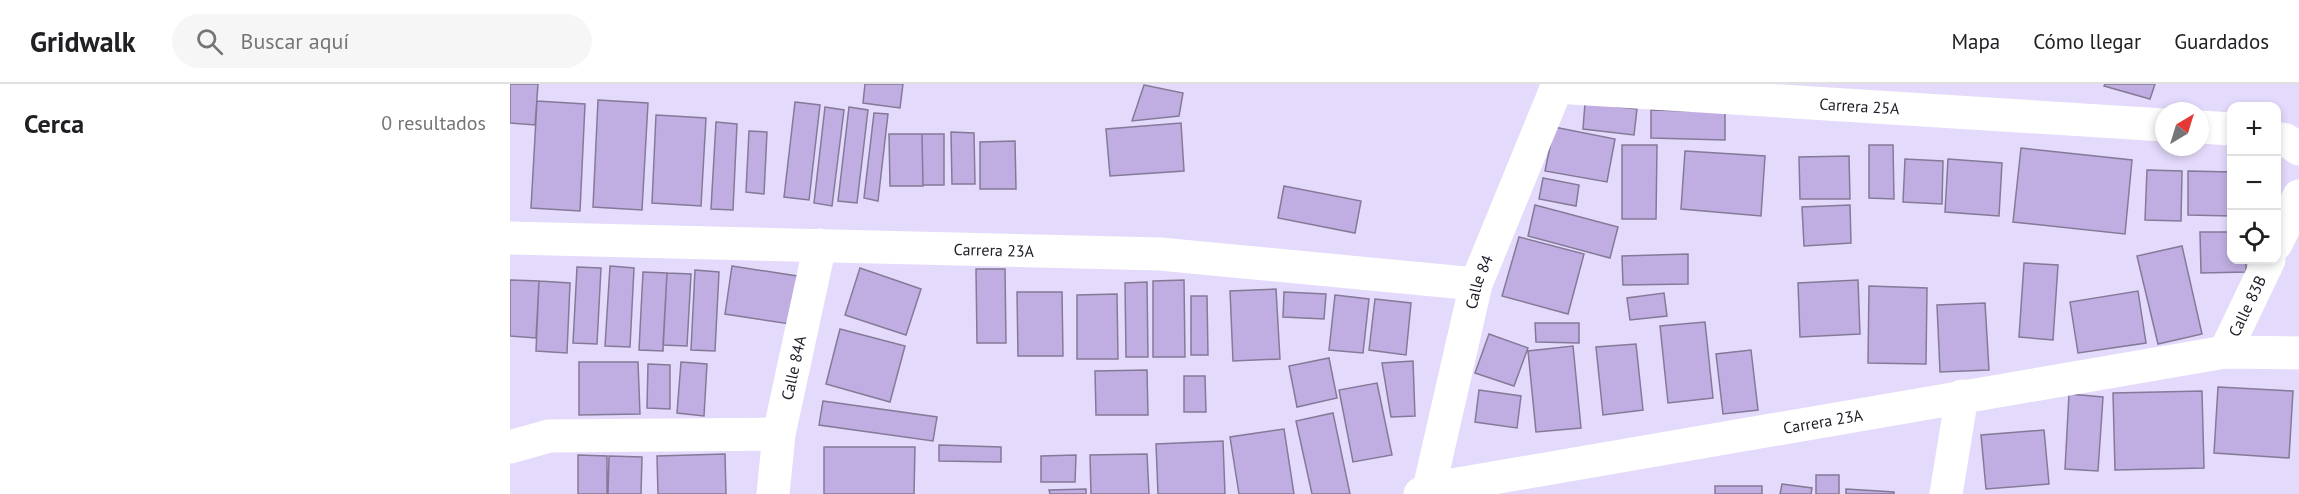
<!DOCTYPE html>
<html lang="es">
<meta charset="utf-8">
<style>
body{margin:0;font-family:"PT Sans",sans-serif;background:#f6f6f6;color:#202124}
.controls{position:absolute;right:18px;top:18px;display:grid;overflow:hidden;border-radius:12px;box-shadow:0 3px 9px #0003}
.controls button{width:54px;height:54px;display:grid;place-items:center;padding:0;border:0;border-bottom:2px solid #e0e0e0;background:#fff;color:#202124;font:30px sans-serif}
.compass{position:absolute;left:1645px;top:18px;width:54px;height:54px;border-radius:50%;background:#fff;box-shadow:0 3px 9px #0003;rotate:38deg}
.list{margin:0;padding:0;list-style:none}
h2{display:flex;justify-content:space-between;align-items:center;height:78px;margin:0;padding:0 24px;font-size:26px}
h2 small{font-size:20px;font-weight:400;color:#757577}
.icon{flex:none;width:33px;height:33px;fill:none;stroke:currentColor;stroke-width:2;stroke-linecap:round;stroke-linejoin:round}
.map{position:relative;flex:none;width:1789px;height:410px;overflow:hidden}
header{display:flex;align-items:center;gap:36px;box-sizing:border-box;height:84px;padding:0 30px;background:#fff;border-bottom:2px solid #e0e0e0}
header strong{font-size:28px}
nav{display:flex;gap:33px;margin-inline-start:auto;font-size:21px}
.search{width:420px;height:54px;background:#f6f6f6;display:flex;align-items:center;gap:15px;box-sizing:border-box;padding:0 21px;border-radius:33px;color:#757577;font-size:22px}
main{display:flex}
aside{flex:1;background:#fff}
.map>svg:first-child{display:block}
</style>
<header>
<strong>Gridwalk</strong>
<div class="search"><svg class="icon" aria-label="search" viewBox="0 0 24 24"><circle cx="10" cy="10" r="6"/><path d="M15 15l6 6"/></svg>Buscar aquí</div>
<nav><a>Mapa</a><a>Cómo llegar</a><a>Guardados</a></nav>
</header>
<main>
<aside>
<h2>Cerca<small>0 resultados</small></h2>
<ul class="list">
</ul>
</aside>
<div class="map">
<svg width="1789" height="410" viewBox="0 0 1789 410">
<rect width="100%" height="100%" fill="#e4dafb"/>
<path fill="#c0aee3" stroke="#847a97" stroke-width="1.5" d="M 0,0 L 28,0 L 25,41 L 0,39 Z
M 355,0 L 393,0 L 390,24 L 353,19 Z
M 1595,0 L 1645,0 L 1640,15 L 1594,2 Z
M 634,1 L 673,9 L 669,32 L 622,37 Z
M 88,16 L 138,19 L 132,126 L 83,123 Z
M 27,17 L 75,20 L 70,127 L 21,124 Z
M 285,18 L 310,21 L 299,116 L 274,113 Z
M 1075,19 L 1127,25 L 1124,51 L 1073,45 Z
M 315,23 L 334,26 L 322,122 L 304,119 Z
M 339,23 L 358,26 L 347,119 L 328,117 Z
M 1141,26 L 1215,28 L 1215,56 L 1141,54 Z
M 364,29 L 378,30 L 368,117 L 354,114 Z
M 146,31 L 196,34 L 191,122 L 142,119 Z
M 206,38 L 227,40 L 223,126 L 201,125 Z
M 671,39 L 674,87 L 600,92 L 596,45 Z
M 1044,43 L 1105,55 L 1097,98 L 1035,87 Z
M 239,47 L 257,48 L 254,110 L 236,108 Z
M 441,48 L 464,49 L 465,100 L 442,100 Z
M 379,50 L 412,50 L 413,102 L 380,102 Z
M 412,50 L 434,50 L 434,101 L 413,101 Z
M 505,57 L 506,105 L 470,105 L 470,58 Z
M 1112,61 L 1147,61 L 1146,135 L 1112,135 Z
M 1359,61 L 1383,61 L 1384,115 L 1359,114 Z
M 1511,64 L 1622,76 L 1615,150 L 1503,138 Z
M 1175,67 L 1255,72 L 1251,132 L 1171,125 Z
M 1339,72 L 1340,115 L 1290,115 L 1289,73 Z
M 1395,75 L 1433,77 L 1432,120 L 1393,118 Z
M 1438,75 L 1492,79 L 1489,132 L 1435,128 Z
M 1637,86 L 1672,87 L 1671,137 L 1635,136 Z
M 1678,87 L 1722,88 L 1722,132 L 1678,131 Z
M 1033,94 L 1069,101 L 1066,122 L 1029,115 Z
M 774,102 L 851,117 L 845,149 L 768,134 Z
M 1025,121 L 1108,143 L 1100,174 L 1018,152 Z
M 1340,121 L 1341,159 L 1294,162 L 1292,123 Z
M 1690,148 L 1722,148 L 1722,176 L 1736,176 L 1736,188 L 1691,189 Z
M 1009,153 L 1074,170 L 1058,230 L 992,212 Z
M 1672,162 L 1692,250 L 1648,260 L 1627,172 Z
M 1178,170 L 1178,200 L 1113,201 L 1112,172 Z
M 1514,179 L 1548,181 L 1543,256 L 1509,253 Z
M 100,182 L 124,184 L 120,263 L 95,262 Z
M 222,182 L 287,192 L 280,240 L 215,230 Z
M 67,183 L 91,184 L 87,260 L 63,259 Z
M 350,184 L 411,205 L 396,251 L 335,231 Z
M 466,185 L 495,185 L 496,259 L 467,259 Z
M 185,186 L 209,188 L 205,267 L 181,266 Z
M 133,188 L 157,189 L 153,267 L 129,266 Z
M 157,189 L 181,190 L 177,262 L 153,261 Z
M 0,196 L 29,197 L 26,254 L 0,252 Z
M 674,196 L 675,273 L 643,273 L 643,197 Z
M 1348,196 L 1350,250 L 1290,253 L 1288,199 Z
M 29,197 L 60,199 L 57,269 L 26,267 Z
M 637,198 L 638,273 L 616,273 L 615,199 Z
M 1359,202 L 1417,204 L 1416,280 L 1358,279 Z
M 766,205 L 770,275 L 723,277 L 720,207 Z
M 1628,207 L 1636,259 L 1568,269 L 1560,218 Z
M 507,208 L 552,208 L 553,272 L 508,272 Z
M 774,208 L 816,210 L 814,235 L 773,233 Z
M 1154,209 L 1157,232 L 1120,236 L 1117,214 Z
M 607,210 L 608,275 L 567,275 L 567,211 Z
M 825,211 L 859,215 L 853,269 L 819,266 Z
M 681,212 L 697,212 L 698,271 L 681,271 Z
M 865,215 L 901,219 L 896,271 L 859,266 Z
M 1475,219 L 1479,286 L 1430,288 L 1427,221 Z
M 1195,238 L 1203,314 L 1158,319 L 1150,242 Z
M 1025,239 L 1069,239 L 1069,259 L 1026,258 Z
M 330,245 L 395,262 L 380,318 L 316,300 Z
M 979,250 L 1018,264 L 1004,302 L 965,289 Z
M 1126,260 L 1133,326 L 1093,331 L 1086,263 Z
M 1063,262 L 1071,344 L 1026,348 L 1018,267 Z
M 1241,266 L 1248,326 L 1213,330 L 1206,270 Z
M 819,274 L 827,314 L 787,323 L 779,282 Z
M 903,277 L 905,332 L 881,333 L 872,279 Z
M 69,278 L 128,278 L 130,330 L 69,331 Z
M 171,278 L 197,280 L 194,332 L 167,329 Z
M 138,280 L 160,281 L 160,325 L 137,324 Z
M 637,286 L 638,331 L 586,331 L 585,287 Z
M 674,292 L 695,292 L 696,328 L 674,328 Z
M 867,299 L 882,371 L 843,378 L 829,306 Z
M 1708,303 L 1783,307 L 1779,374 L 1704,369 Z
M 969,306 L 1011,312 L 1007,344 L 965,338 Z
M 1692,307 L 1694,384 L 1605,386 L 1603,309 Z
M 1559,310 L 1593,313 L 1588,387 L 1555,385 Z
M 313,317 L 427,333 L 423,357 L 309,341 Z
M 823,329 L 840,410 L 802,410 L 786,337 Z
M 774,345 L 784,410 L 729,410 L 720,353 Z
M 1534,346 L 1539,400 L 1476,405 L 1471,351 Z
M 713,357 L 715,410 L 648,410 L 646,360 Z
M 429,361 L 491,363 L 491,378 L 429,377 Z
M 314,363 L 405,363 L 404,410 L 314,410 Z
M 215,370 L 216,410 L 148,410 L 147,372 Z
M 637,370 L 639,410 L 581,410 L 580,371 Z
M 68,371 L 97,372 L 97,410 L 68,410 Z
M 566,371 L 565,398 L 531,398 L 531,372 Z
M 99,372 L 132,373 L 131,410 L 98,410 Z
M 1306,391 L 1329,391 L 1329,410 L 1306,410 Z
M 1272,400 L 1302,404 L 1301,410 L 1270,410 Z
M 1205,402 L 1252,402 L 1252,410 L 1205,410 Z
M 576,405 L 576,410 L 540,410 L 539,406 Z
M 1336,405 L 1384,408 L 1384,410 L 1336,410 Z"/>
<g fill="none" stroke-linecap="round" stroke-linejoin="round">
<g stroke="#fff" stroke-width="33">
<path id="s1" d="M 1046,3 L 1654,41"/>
<path d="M 1690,43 L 1722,45"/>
<path d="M 1766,54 L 1776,56 L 1789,65"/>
<path id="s2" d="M 0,154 L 650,170 L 966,200"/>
<path d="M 1766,160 L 1789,112"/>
<path id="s3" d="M 1715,268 L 1759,176"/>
<path d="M 0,363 L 39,352 L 269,350"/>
<path id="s4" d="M 919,405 L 966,200 L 1048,0"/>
<path id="s5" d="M 263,410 L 269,350 L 310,161"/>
<path id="s6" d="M 910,410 L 919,405 L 1715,268 L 1789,269"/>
<path d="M 1436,410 L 1452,312"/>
</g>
</g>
<g text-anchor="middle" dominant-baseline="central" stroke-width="4.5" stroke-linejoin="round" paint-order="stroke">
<g font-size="16" fill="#1e1925" stroke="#fff">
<text stroke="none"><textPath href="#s1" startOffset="304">Carrera 25A</textPath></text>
<text stroke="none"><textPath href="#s2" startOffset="484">Carrera 23A</textPath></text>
<text stroke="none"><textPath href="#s4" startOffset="213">Calle 84</textPath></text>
<text stroke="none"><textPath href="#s3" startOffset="51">Calle 83B</textPath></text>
<text stroke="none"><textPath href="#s5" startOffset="128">Calle 84A</textPath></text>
<text stroke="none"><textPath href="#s6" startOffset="410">Carrera 23A</textPath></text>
</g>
</g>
</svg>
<div class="controls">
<button>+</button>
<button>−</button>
<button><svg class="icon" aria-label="locate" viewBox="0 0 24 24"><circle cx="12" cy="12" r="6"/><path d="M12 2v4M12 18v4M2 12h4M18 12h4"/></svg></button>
</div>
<svg class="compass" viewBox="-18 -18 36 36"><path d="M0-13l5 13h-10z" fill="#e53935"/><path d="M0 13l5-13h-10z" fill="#757577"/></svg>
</div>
</main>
